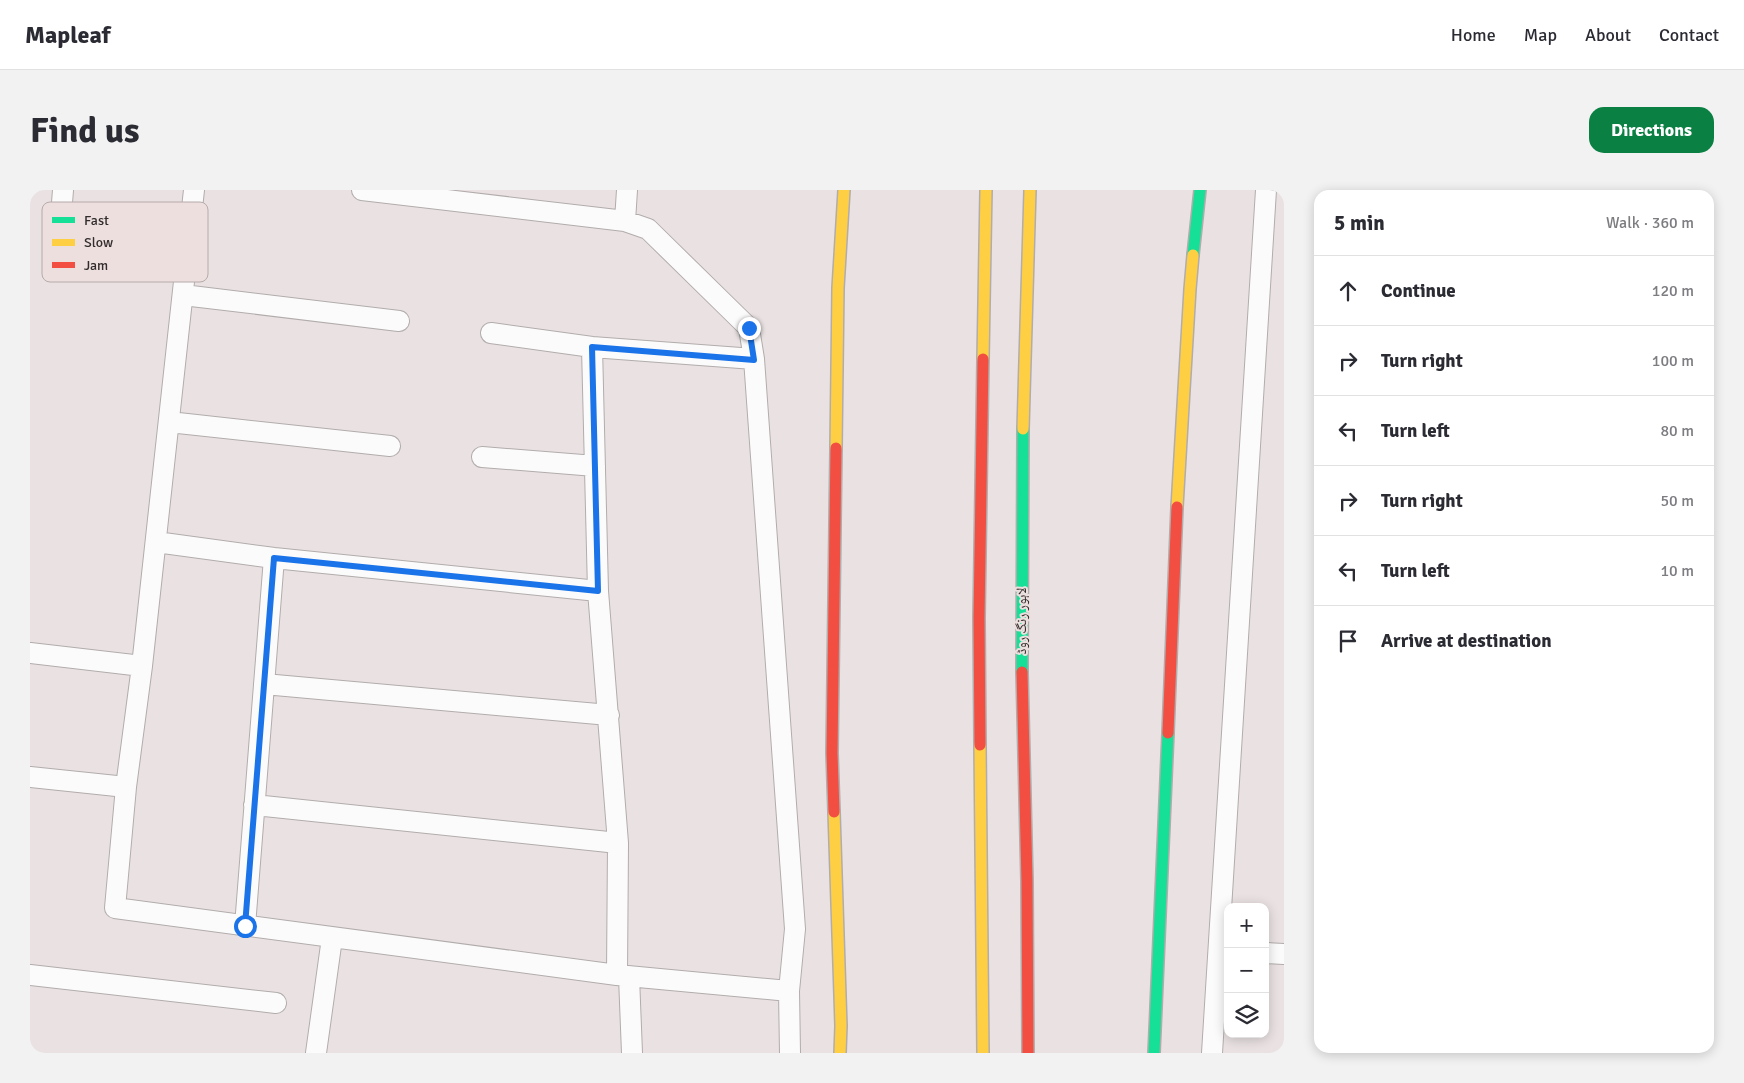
<!DOCTYPE html>
<meta charset="utf-8">
<style>
body{margin:0;font-family:Signika,"Noto Naskh Arabic",sans-serif;background:#f2f2f3;color:#2b2b33}
.controls{position:absolute;right:15px;bottom:15px;display:grid;overflow:hidden;border-radius:10px;box-shadow:0 2px 12px #0003}
.controls button{width:45px;height:45px;display:grid;place-items:center;padding:0;border:0;border-bottom:1px solid #e1e1e2;background:#fff;color:#2b2b33;font:25px sans-serif}
.stop{position:absolute;width:15px;height:15px;margin:-11px;border:4px solid #1a73e8;border-radius:50%;background:#fff}
.stop.end{background:#1a73e8;border-color:#fff;box-shadow:0 1px 5px #0008}
.list{margin:0;padding:0;list-style:none}
h2{display:flex;justify-content:space-between;align-items:center;height:65px;margin:0;padding:0 20px;font-size:21px}
h2 small{font-size:16px;font-weight:400;color:#7c7c81}
.list li{display:grid;grid-template-columns:32px 1fr auto;gap:15px;align-items:center;box-sizing:border-box;height:70px;padding:0 20px;border-top:1px solid #e1e1e2}
.list b{display:block;font-size:19px;white-space:nowrap}
.list em{font-size:16px;font-style:normal;color:#7c7c81}
.icon{flex:none;width:28px;height:28px;fill:none;stroke:currentColor;stroke-width:2;stroke-linecap:round;stroke-linejoin:round}
.map{position:relative;flex:none;width:1254px;height:863px;overflow:hidden;border-radius:15px}
header{display:flex;align-items:center;gap:30px;box-sizing:border-box;height:70px;padding:0 25px;background:#fff;border-bottom:1px solid #e1e1e2}
header strong{font-size:24px}
nav{display:flex;gap:28px;margin-inline-start:auto;font-size:18px}
.intro{display:flex;align-items:center;justify-content:space-between;box-sizing:border-box;height:120px;padding:0 30px}
h1{margin:0;font-size:35px}
.button{padding:12px 22px;border-radius:15px;background:#0b8043;color:#fff;font-size:18px;font-weight:700}
main{display:flex;gap:30px;padding:0 30px}
aside{flex:1;background:#fff;border-radius:15px;box-shadow:0 2px 12px #0003}
.map>svg:first-child{display:block}
</style>
<header>
<strong>Mapleaf</strong>
<nav><a>Home</a><a>Map</a><a>About</a><a>Contact</a></nav>
</header>
<div class="intro"><h1>Find us</h1><a class="button">Directions</a></div>
<main>
<div class="map">
<svg width="1254" height="863" viewBox="0 0 1254 863">
<rect width="100%" height="100%" fill="#eae2e2"/>
<g fill="none" stroke-linecap="round" stroke-linejoin="round">
<g stroke="#b2acac" stroke-width="22">
<path id="street" d="M 164,0 L 112,476 L 96,597 L 85,718 L 587,785 L 759,801
M 332,0 L 595,31 L 618,39 L 719,138 L 724,169 L 765,739 L 759,801 L 760,863
M 595,31 L 597,0
M 30,38 L 33,0
M 153,105 L 369,131
M 461,143 L 562,157 L 724,169
M 562,157 L 568,401 L 588,653 L 587,785
M 139,232 L 360,256
M 452,267 L 565,276
M 126,352 L 244,368 L 568,401
M 0,463 L 112,476
M 234,494 L 579,525
M 0,587 L 96,597
M 224,615 L 588,653
M 215,736 L 244,368
M 1235,763 L 1254,764
M 0,785 L 246,813
M 599,787 L 602,863
M 286,863 L 302,748
M 1182,863 L 1236,0"/>
</g>
<g stroke="#b2acac" stroke-width="14">
<path id="fast" d="M 1163,65 L 1170,0
M 992,482 L 993,239
M 1124,863 L 1138,543"/>
</g>
<g stroke="#b2acac" stroke-width="14">
<path id="slow" d="M 953,169 L 956,0
M 993,239 L 1000,0
M 806,258 L 808,98 L 814,0
M 1147,317 L 1160,99 L 1163,65
M 950,555 L 953,863
M 804,622 L 811,836 L 810,863"/>
</g>
<g stroke="#b2acac" stroke-width="14">
<path id="jam" d="M 992,482 L 997,691 L 998,863
M 1138,543 L 1147,317
M 950,555 L 949,428 L 953,169
M 804,622 L 802,563 L 806,258"/>
</g>
<use href="#street" stroke="#fcfbfb" stroke-width="20"/>
<use href="#fast" stroke="#16e098" stroke-width="11"/>
<use href="#slow" stroke="#ffcf43" stroke-width="11"/>
<use href="#jam" stroke="#f24e42" stroke-width="11"/>
</g>
<g fill="none" stroke-linecap="round" stroke-linejoin="round">
<path stroke="#1a73e8" stroke-width="6" d="M 215,736 L 244,368 L 568,401 L 562,157 L 724,170 L 719,138"/>
</g>
<g text-anchor="middle" dominant-baseline="central" stroke-width="4" stroke-linejoin="round" paint-order="stroke">
<g font-size="14" fill="#322d2d" stroke="#eedfdf">
<text transform="translate(991 431) rotate(-90)">لاہور رنگ روڈ</text>
</g>
</g>
<rect x="12" y="12" width="166" height="80" rx="8" fill="#eedfdf" stroke="#b6aaaa" stroke-width="1"/>
<rect x="22" y="27" width="23" height="6" fill="#16e098"/>
<rect x="22" y="49" width="23" height="7" fill="#ffcf43"/>
<rect x="22" y="72" width="23" height="6" fill="#f24e42"/>
<g font-size="14" fill="#322d2d">
<text x="54" y="35">Fast</text>
<text x="54" y="57">Slow</text>
<text x="54" y="80">Jam</text>
</g>
</svg>
<div class="controls">
<button>+</button>
<button>−</button>
<button><svg class="icon" aria-label="layers" viewBox="0 0 24 24"><path d="M12 4l9 5-9 5-9-5zM3 14l9 5 9-5"/></svg></button>
</div>
<div class="stop" style="left:215px;top:736px"></div>
<div class="stop end" style="left:719px;top:138px"></div>
</div>
<aside>
<h2>5 min<small>Walk · 360 m</small></h2>
<ul class="list">
<li><svg class="icon" aria-label="ahead" viewBox="0 0 24 24"><path d="M12 20V5M6 11l6-6 6 6"/></svg><div><b>Continue</b></div><em>120 m</em></li>
<li><svg class="icon" aria-label="right" viewBox="0 0 24 24"><path d="M7 20v-9h11M14 6l5 5-5 5"/></svg><div><b>Turn right</b></div><em>100 m</em></li>
<li><svg class="icon" aria-label="left" viewBox="0 0 24 24"><path d="M17 20v-9H6M10 6l-5 5 5 5"/></svg><div><b>Turn left</b></div><em>80 m</em></li>
<li><svg class="icon" aria-label="right" viewBox="0 0 24 24"><path d="M7 20v-9h11M14 6l5 5-5 5"/></svg><div><b>Turn right</b></div><em>50 m</em></li>
<li><svg class="icon" aria-label="left" viewBox="0 0 24 24"><path d="M17 20v-9H6M10 6l-5 5 5 5"/></svg><div><b>Turn left</b></div><em>10 m</em></li>
<li><svg class="icon" aria-label="arrive" viewBox="0 0 24 24"><path d="M6 21V4h12l-3 4 3 4H6"/></svg><div><b>Arrive at destination</b></div></li>
</ul>
</aside>
</main>
